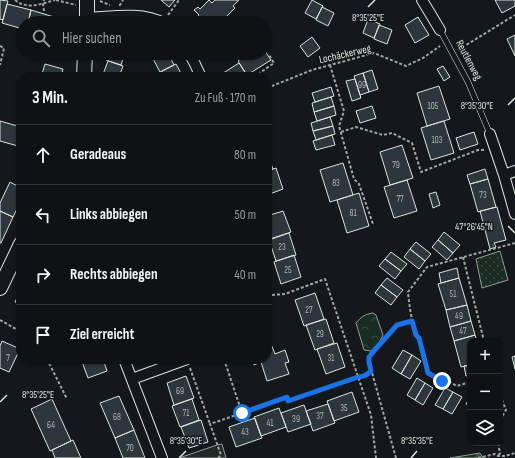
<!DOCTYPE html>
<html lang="de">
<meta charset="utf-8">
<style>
body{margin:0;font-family:"Sofia Sans Condensed",sans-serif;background:#181b1e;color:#f1f3f6}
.controls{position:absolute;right:12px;bottom:12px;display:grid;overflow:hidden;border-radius:8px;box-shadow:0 1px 3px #0004}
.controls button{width:36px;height:36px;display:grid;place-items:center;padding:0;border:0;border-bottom:1px solid #2f3234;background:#0f1215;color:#f1f3f6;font:20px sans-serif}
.stop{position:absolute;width:12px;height:12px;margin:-9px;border:3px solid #1a73e8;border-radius:50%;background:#fff}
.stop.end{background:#1a73e8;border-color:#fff;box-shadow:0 1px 4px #0008}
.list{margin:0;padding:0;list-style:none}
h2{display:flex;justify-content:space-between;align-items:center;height:52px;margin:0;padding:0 16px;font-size:17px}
h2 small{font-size:13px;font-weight:400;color:#9b9ea0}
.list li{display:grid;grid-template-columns:26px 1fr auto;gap:12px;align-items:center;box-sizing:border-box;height:60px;padding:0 16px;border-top:1px solid #2f3234}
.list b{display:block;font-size:15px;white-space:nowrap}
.list em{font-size:13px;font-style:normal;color:#9b9ea0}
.icon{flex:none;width:22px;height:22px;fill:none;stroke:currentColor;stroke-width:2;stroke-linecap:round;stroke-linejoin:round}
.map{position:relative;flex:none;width:515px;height:458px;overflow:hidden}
.search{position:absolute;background:#0f1215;box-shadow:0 1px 3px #0004;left:16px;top:16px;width:256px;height:44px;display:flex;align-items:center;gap:10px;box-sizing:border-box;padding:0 14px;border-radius:22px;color:#9b9ea0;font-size:15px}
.panel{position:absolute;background:#0f1215;box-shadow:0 1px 3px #0004;left:16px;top:72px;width:256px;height:292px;border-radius:16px}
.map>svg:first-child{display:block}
</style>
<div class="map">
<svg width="515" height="458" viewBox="0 0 515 458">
<defs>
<pattern id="forest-firs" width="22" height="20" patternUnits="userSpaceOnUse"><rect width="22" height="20" fill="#1a2d24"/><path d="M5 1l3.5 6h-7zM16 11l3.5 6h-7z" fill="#3b4b43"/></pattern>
<pattern id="park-crowns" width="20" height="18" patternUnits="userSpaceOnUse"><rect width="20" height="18" fill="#1a2d24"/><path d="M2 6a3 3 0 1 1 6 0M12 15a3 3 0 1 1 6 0" fill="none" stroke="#3b4b43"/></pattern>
<pattern id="garden-dots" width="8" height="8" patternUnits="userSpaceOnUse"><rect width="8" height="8" fill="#1a2d24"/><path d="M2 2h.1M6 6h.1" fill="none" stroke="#3b4b43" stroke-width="1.8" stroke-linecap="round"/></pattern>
</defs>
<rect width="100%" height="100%" fill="#14181c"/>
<path fill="url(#forest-firs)" stroke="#939e99" d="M 480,453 L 483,458 L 450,458 Z"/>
<path fill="url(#park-crowns)" stroke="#939e99" d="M 373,313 L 376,315 L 383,335 L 379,343 L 371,351 L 364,350 L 356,323 C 361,317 365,314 373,313 Z"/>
<path fill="url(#garden-dots)" stroke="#939e99" d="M 500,251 L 508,280 L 482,288 L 476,259 Z"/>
<path fill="#24282b" stroke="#939e99" d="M 222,444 L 226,458 L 179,458 L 217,445 Z"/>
<path fill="#2c363c" stroke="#d8e6dc" d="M 0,0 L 8,1 L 3,20 L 0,19 Z
M 161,0 L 175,0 L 169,7 Z
M 209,0 L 212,3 L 215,0 L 239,0 L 233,6 L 235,8 L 226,17 L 228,19 L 224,23 L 188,23 L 187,22 L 190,19 L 193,21 L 199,15 L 194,10 L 198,7 L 200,9 Z
M 312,0 L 323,6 L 316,19 L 305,13 Z
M 495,0 L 515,0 L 515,6 L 502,13 Z
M 7,4 L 31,10 L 28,23 L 23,23 L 23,29 L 2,23 Z
M 322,7 L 334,13 L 328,26 L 316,20 Z
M 31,10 L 54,17 L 53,23 L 28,23 Z
M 418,17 L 429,35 L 415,43 L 405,25 Z
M 368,19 L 380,24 L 374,38 L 363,33 Z
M 379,25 L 392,30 L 387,44 L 374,39 Z
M 515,35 L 515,56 L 507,39 Z
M 312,37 L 320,48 L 308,57 L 300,46 Z
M 265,51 L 271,60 L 247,75 L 238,61 L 250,53 L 265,53 Z
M 108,53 L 125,53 L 121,65 L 106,60 Z
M 150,53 L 168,53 L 174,65 L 160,72 Z
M 108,61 L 123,66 L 119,77 L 102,77 Z
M 239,63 L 248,77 L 217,77 Z
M 45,64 L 63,69 L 61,77 L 41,77 Z
M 176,64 L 183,77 L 165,77 L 162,71 Z
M 443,66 L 450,77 L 444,81 L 437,69 Z
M 372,70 L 378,89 L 369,92 L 363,73 Z
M 363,73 L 369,92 L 360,95 L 354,76 Z
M 355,79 L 361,98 L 352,101 L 346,81 Z
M 439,86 L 450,119 L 427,126 L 417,93 Z
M 331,87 L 334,96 L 315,102 L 312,93 Z
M 331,97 L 334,106 L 314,112 L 312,103 Z
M 334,106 L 336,115 L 317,121 L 314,112 Z
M 372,106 L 376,118 L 360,123 L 356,111 Z
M 330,117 L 333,126 L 313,131 L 311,123 Z
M 0,121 L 21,127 L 21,136 L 18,146 L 0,141 Z
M 444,121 L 454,153 L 431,160 L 421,128 Z
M 333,126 L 335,134 L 316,140 L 313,131 Z
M 474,132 L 478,144 L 460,150 L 456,138 Z
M 332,135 L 335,145 L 316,150 L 313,141 Z
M 21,136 L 21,147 L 18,146 Z
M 402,145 L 413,178 L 390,185 L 380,152 Z
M 267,153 L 273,169 L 267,171 Z
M 343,163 L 353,195 L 330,202 L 320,170 Z
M 276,168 L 283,189 L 267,195 L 267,171 Z
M 485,169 L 488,179 L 470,184 L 467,175 Z
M 488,179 L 496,207 L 478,212 L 470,184 Z
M 407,180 L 417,211 L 394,218 L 384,187 Z
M 10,182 L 21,188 L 21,201 L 13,217 L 0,211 L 0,203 Z
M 436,192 L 440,205 L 433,208 L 429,194 Z
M 359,193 L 369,226 L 347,233 L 337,200 Z
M 497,207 L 506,240 L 494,243 L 496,247 L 490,249 L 480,211 Z
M 0,211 L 13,217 L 1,243 L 0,243 Z
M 283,211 L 291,232 L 270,239 L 267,229 L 267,216 Z
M 444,232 L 460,245 L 453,253 L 438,240 Z
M 289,233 L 296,255 L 276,261 L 269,240 Z
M 438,240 L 453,253 L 447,260 L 432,247 Z
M 416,242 L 431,254 L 425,261 L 410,249 Z
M 410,249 L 425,261 L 419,269 L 404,257 Z
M 391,252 L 407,264 L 401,271 L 385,259 Z
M 294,255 L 301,277 L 281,284 L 274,262 Z
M 385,259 L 401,271 L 395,279 L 379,266 Z
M 457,268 L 459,278 L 441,283 L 439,273 Z
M 387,278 L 403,290 L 397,297 L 381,285 Z
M 459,278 L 467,305 L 446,310 L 438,284 Z
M 381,285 L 397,297 L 391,305 L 375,293 Z
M 21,290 L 21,305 L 15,302 Z
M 315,293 L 324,319 L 304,326 L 295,300 Z
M 467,305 L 471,321 L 450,327 L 446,310 Z
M 326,319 L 334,343 L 315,350 L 306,325 Z
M 471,321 L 475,335 L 454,341 L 450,327 Z
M 475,335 L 477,341 L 470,341 L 470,365 L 461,367 L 454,341 Z
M 2,341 L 20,349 L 9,372 L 0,368 L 0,346 Z
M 337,343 L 345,367 L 326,374 L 317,349 Z
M 271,344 L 275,354 L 285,350 L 289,362 L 285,363 L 289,374 L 267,381 L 261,362 L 254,365 L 252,359 L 267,359 L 267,345 Z
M 403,350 L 412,355 L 401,374 L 392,368 Z
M 412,355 L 421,361 L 410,379 L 401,374 Z
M 515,356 L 515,369 L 512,357 Z
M 81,359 L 103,359 L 107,371 L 88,378 Z
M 470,365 L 470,375 L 466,376 L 464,366 Z
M 186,376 L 194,398 L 174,405 L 167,383 Z
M 417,378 L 425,383 L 415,400 L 407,395 Z
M 425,383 L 433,388 L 423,405 L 415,400 Z
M 445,388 L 453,392 L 443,409 L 435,405 Z
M 352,392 L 359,412 L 334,421 L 327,401 Z
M 453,392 L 462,397 L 452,414 L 443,409 Z
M 119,396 L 134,430 L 115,438 L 100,403 Z
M 470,397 L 470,406 L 466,404 Z
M 52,399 L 71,441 L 50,451 L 31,409 Z
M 192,399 L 199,420 L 180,427 L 172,406 Z
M 328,404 L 335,423 L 313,431 L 306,411 Z
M 304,405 L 311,424 L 288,432 L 281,413 Z
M 279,408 L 286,427 L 261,436 L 254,417 Z
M 255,418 L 262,438 L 236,447 L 229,427 Z
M 201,420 L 208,442 L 189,448 L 181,427 Z
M 134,430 L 145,458 L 123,458 L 115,438 Z
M 73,440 L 81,458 L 55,458 L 52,450 Z"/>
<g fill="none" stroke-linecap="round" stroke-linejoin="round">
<g stroke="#d8e6dc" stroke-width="6">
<path id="lane" d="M 440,30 L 468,82 L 490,134"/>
</g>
<g stroke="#d8e6dc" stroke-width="12">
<path id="street" d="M 422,0 L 440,30
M 87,18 C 110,17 142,11 163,23
M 189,53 L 194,62 L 201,77
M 490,134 L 504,175 L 515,214
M 504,175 L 515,171
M 124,359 L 162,458
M 132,379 L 187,359"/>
</g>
<g stroke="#d8e6dc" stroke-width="16">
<path id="secondary" d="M 87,23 L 87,0
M 84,77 L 85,53
M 0,288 L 21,244"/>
</g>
<path stroke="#9da8a2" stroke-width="2" stroke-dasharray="3 2" stroke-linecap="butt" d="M 15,0 C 27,10 41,4 55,0
M 56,0 L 76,5
M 100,1 L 110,5
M 119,5 L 120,5 L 123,0
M 44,11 L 43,3 L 44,0
M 168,15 L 179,0
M 0,46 L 4,48 L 0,65
M 458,50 L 515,15
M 330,65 L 344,111 L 339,126 L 354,179 L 359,184 L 373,224
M 254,77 L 274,63 L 269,55
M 267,88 L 312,70 L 374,53 L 406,66 L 423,58 L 440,46
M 341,132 L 356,127 L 383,135 L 392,133 L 412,143 L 421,172 L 478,150 L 485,150
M 463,257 L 484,341
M 272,295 L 285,294 L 325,279 L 371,415 L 376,458
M 0,320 L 21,332
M 47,359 L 67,399
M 224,359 L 242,413 L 287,397 L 288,401 L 358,377 L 362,377 L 371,371
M 190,368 L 210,424
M 470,382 L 457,386 L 446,380 L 442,381 L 428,373 L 419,338 C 412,331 409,302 408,292 L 427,267 L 515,243
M 500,395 L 506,410 L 500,420
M 498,443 L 500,453 L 498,456
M 218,458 L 221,455 L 210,424 L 242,413
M 396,458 L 369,362 L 369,357 L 373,352 L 397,325 L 412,321
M 478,458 L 495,454 L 498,456 L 505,456 L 515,453"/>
<use href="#lane" stroke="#14181c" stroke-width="5"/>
<use href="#street" stroke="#14181c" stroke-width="10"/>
<use href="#secondary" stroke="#14181c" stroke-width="14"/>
</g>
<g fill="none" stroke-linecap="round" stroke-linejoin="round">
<path stroke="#1a73e8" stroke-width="5" d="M 242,413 L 287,397 L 288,401 L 358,377 C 364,377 367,375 371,371 L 369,362 L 369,357 L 373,352 L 397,325 L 412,321 L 416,335 L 419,338 L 428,373 L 442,381"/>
</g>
<path fill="none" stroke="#d8e6dc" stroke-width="1.5" d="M 368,7 L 375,0M 508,105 L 515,98M 508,226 L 515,233M 0,402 L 7,395M 179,458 L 186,451M 411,458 L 417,451"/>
<g text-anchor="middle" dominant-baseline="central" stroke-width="3" stroke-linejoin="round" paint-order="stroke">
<g font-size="9" fill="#adbab4">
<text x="362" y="85">99</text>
<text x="433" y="106">105</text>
<text x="437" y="140">103</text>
<text x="396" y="165">79</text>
<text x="336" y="183">83</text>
<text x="483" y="195">73</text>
<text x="400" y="199">77</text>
<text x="353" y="213">81</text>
<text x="282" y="247">23</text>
<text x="288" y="270">25</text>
<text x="453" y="294">51</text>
<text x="309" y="310">27</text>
<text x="459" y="316">49</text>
<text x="463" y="331">47</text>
<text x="320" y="334">29</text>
<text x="8" y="358">7</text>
<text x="331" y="358">31</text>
<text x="180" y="391">69</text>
<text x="344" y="408">35</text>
<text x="186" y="413">71</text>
<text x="320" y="416">37</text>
<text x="117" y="417">68</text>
<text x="296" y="419">39</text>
<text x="270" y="423">41</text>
<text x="51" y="425">64</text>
<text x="245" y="432">43</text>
<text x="130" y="448">70</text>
</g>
<g font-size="11" fill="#d8e6dc" stroke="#14181c">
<text transform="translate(345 54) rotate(-13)">Lochäckerweg</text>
<text transform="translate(469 60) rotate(62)">Reutlenweg</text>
</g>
</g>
<g font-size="10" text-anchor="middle" fill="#d8e6dc" stroke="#14181c" stroke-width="3" stroke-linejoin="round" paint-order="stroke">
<text x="368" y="21">8°35'25"E</text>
<text x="477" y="109">8°35'30"E</text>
<text x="474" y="230">47°26'45"N</text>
<text x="38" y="398">8°35'25"E</text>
<text x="186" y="444">8°35'30"E</text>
<text x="417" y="444">8°35'35"E</text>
</g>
</svg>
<div class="controls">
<button>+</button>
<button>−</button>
<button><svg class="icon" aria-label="layers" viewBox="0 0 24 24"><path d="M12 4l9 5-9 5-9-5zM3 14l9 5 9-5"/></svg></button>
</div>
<div class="stop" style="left:242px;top:413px"></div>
<div class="stop end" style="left:442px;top:381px"></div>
<div class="search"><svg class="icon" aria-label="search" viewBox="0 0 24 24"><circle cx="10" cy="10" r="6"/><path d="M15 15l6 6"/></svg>Hier suchen</div>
<section class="panel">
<h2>3 Min.<small>Zu Fuß · 170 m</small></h2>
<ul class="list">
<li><svg class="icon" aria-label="ahead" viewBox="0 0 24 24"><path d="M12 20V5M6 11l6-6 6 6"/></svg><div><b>Geradeaus</b></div><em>80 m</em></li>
<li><svg class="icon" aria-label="left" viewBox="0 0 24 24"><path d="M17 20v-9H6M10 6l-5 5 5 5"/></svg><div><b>Links abbiegen</b></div><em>50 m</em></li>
<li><svg class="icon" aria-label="right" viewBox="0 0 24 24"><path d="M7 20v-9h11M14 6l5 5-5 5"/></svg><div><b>Rechts abbiegen</b></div><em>40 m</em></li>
<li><svg class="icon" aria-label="arrive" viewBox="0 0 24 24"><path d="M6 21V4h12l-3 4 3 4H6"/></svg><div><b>Ziel erreicht</b></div></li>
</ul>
</section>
</div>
